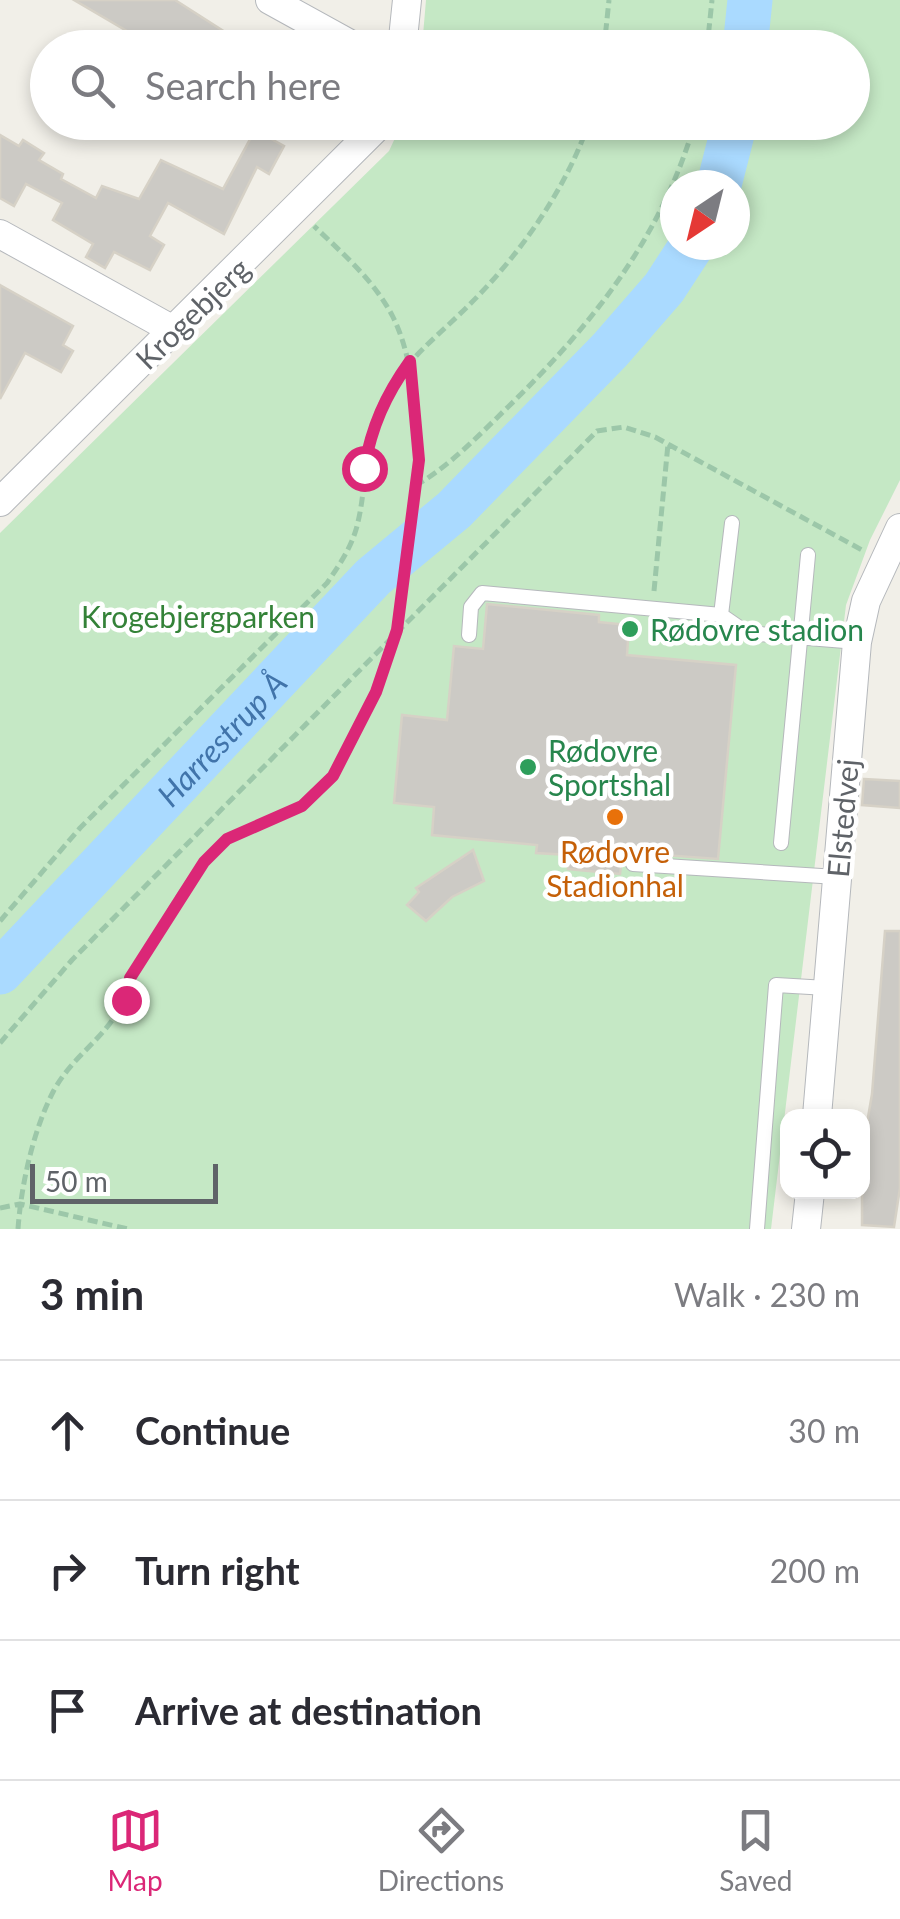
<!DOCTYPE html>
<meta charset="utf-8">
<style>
body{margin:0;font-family:Lato,sans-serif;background:#f2f2f3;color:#2b2b33}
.controls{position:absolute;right:30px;bottom:30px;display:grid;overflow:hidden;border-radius:20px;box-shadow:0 5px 15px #0003}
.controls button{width:90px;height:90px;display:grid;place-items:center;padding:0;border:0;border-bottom:2px solid #e1e1e2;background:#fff;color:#2b2b33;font:50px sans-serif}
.compass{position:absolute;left:660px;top:170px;width:90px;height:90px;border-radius:50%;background:#fff;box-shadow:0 5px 15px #0003;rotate:215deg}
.scale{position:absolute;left:30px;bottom:25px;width:188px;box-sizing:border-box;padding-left:10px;border:5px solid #5f6368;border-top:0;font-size:28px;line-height:35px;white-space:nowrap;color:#5f6368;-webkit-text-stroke:8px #fff;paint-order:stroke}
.stop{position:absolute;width:30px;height:30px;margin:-22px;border:8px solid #db2777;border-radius:50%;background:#fff}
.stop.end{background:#db2777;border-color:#fff;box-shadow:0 2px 10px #0008}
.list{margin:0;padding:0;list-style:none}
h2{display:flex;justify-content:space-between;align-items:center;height:130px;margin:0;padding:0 40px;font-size:42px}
h2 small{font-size:32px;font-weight:400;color:#7c7c81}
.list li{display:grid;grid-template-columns:65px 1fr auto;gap:30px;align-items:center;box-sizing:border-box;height:140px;padding:0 40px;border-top:2px solid #e1e1e2}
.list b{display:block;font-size:38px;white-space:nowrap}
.list em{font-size:32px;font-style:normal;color:#7c7c81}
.icon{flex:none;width:55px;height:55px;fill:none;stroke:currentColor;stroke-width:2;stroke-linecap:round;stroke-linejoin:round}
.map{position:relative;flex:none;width:900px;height:1229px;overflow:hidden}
.search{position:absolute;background:#fff;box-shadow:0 5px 15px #0003;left:30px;right:30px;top:30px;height:110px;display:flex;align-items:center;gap:25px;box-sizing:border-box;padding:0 35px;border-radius:55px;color:#7c7c81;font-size:38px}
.sheet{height:550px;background:#fff}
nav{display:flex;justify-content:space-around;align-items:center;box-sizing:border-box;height:140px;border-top:2px solid #e1e1e2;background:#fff;font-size:28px;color:#7c7c81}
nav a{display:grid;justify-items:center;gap:5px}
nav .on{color:#db2777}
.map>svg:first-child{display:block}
</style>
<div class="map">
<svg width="900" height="1229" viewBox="0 0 900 1229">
<rect width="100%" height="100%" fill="#f1efe8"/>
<path fill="#c5e8c5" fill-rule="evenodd" d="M 426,0 L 900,0 L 900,480 L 870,540 L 846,605 L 771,1229 L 0,1229 L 0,533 L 389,151 L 402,123 L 852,122 L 852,48 L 422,47 ZM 675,185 L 735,185 L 735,245 L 675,245 Z"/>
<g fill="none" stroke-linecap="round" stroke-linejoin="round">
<g stroke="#aadaff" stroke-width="45">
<path d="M 745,48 L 750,0"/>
<path d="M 719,185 L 735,122"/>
<path id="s1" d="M 0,972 L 373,577 L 454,510 L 610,350 L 664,288 L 692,245"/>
</g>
</g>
<path fill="#cccac5" stroke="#d6d1c6" stroke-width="2.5" d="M 74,0 L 175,0 L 250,48 L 131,48 L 137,37 Z
M 255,130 L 284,146 L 269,174 L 257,167 L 224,234 L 168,203 L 150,236 L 164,245 L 150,270 L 114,252 L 105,268 L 86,257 L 93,244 L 53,220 L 62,203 L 26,184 L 14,206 L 0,198 L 0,135 L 19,146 L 23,140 L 44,153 L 39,160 L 63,174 L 61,179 L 96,198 L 102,186 L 139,199 L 161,160 L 223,189 Z
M 0,285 L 73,326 L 63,345 L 73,351 L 61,372 L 25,353 L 0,399 Z
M 487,604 L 599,615 L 599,622 L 629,625 L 627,655 L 736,665 L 718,859 L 623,852 L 620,874 L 568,869 L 569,855 L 536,853 L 537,845 L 432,835 L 434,807 L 394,803 L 402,715 L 447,720 L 454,646 L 483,649 Z
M 864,779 L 900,781 L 900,808 L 862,805 Z
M 473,850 L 484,881 L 452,897 L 426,921 L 407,905 L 419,892 L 416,888 Z
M 885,931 L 900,931 L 900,1188 L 894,1227 L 862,1225 L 862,1152 L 872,1094 Z"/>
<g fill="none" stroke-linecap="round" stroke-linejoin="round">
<g stroke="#b5b8bc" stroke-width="16">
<path id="lane" d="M 721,615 L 732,523
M 469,635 L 471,607 L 482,593 L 721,615 L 747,633 L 857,642
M 781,843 L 808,555
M 633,864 L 837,877
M 757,1229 L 776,985 L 827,988"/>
</g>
<g stroke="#b5b8bc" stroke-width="30">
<path id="street" d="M 270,0 L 357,48
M 402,48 L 407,0
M 0,234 L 175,331
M 0,502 L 382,122
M 817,1116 L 857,642 L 866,601 L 900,528
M 806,1229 L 810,1192"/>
</g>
<path stroke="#9cc7a9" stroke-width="5" stroke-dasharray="10 5" stroke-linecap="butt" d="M 604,48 L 609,0
M 707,48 L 712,0
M 415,486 C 451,465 478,436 508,407 C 592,325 662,237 695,122
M 654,591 L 668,444
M 0,921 L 80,828 L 327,583 C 340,564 353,545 358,522 C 368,480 362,435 385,396 C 406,360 439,335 468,306 C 518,257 566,190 589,122
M 0,1043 L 72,960 L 597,431 L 624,427 L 655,437 L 862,550
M 0,1208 L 20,1204 L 128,1229
M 18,1229 C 21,1186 33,1131 53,1092 C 76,1048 120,1033 130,978 C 158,934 184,873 225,841 C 260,814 305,814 334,775 C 403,680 446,424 393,317 C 374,280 343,254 314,226"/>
<use href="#lane" stroke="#fff" stroke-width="14"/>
<use href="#street" stroke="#fff" stroke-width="28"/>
</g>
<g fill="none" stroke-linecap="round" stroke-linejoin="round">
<path stroke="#db2777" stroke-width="12" d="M 126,1000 L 130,978 L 204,862 L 227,839 L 302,806 L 333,776 L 376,692 L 397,630 L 419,460 L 410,361 C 385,396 372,426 364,468"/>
</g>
<g fill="#2e9e5b" stroke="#fff" stroke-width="4">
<circle cx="630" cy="629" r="10"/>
<circle cx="528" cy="767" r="10"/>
</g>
<circle fill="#e8710a" stroke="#fff" stroke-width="4" cx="615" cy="817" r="10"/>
<g text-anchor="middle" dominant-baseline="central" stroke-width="9" stroke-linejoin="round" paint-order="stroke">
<g font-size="30" fill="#5f6368" stroke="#fff">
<text transform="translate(192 313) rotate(-44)">Krogebjerg</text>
<text transform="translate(842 818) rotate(-85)">Elstedvej</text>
</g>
<g font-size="30" fill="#348238" stroke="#fff">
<text x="198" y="616">Krogebjergparken</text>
</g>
<g font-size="30" fill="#27864d" stroke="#fff" text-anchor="start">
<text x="650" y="629">Rødovre stadion</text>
<text x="548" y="750">Rødovre<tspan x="548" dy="34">Sportshal</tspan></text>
</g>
<g font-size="30" fill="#c56008" stroke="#fff">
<text x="615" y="851">Rødovre<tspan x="615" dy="34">Stadionhal</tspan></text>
</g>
<g font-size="32" font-style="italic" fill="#4174aa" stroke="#fff">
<text stroke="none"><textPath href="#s1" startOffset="322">Harrestrup Å</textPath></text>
</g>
</g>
</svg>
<div class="controls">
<button><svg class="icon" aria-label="locate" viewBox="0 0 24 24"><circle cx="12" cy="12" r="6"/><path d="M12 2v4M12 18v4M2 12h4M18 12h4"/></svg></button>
</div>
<svg class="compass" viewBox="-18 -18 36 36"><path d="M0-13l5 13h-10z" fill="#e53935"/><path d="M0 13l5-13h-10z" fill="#7c7c81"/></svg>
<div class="scale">50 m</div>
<div class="stop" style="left:364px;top:468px"></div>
<div class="stop end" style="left:126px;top:1000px"></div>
<div class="search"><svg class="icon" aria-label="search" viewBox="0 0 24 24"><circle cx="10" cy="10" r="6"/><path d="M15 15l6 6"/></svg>Search here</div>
</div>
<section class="sheet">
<h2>3 min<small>Walk · 230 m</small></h2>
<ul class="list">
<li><svg class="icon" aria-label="ahead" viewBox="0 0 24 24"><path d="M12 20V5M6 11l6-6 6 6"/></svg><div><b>Continue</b></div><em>30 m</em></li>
<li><svg class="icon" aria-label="right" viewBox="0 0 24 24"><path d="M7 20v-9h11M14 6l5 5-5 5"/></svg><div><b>Turn right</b></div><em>200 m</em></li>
<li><svg class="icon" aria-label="arrive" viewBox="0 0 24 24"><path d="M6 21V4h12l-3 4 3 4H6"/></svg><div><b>Arrive at destination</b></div></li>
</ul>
</section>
<nav>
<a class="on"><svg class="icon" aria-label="map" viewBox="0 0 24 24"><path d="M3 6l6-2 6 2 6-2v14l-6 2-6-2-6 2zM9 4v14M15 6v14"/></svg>Map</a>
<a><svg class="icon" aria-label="directions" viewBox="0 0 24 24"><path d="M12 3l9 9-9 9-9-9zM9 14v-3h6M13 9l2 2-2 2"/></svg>Directions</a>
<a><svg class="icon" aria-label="saved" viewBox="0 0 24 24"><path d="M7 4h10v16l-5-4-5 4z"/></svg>Saved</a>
</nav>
